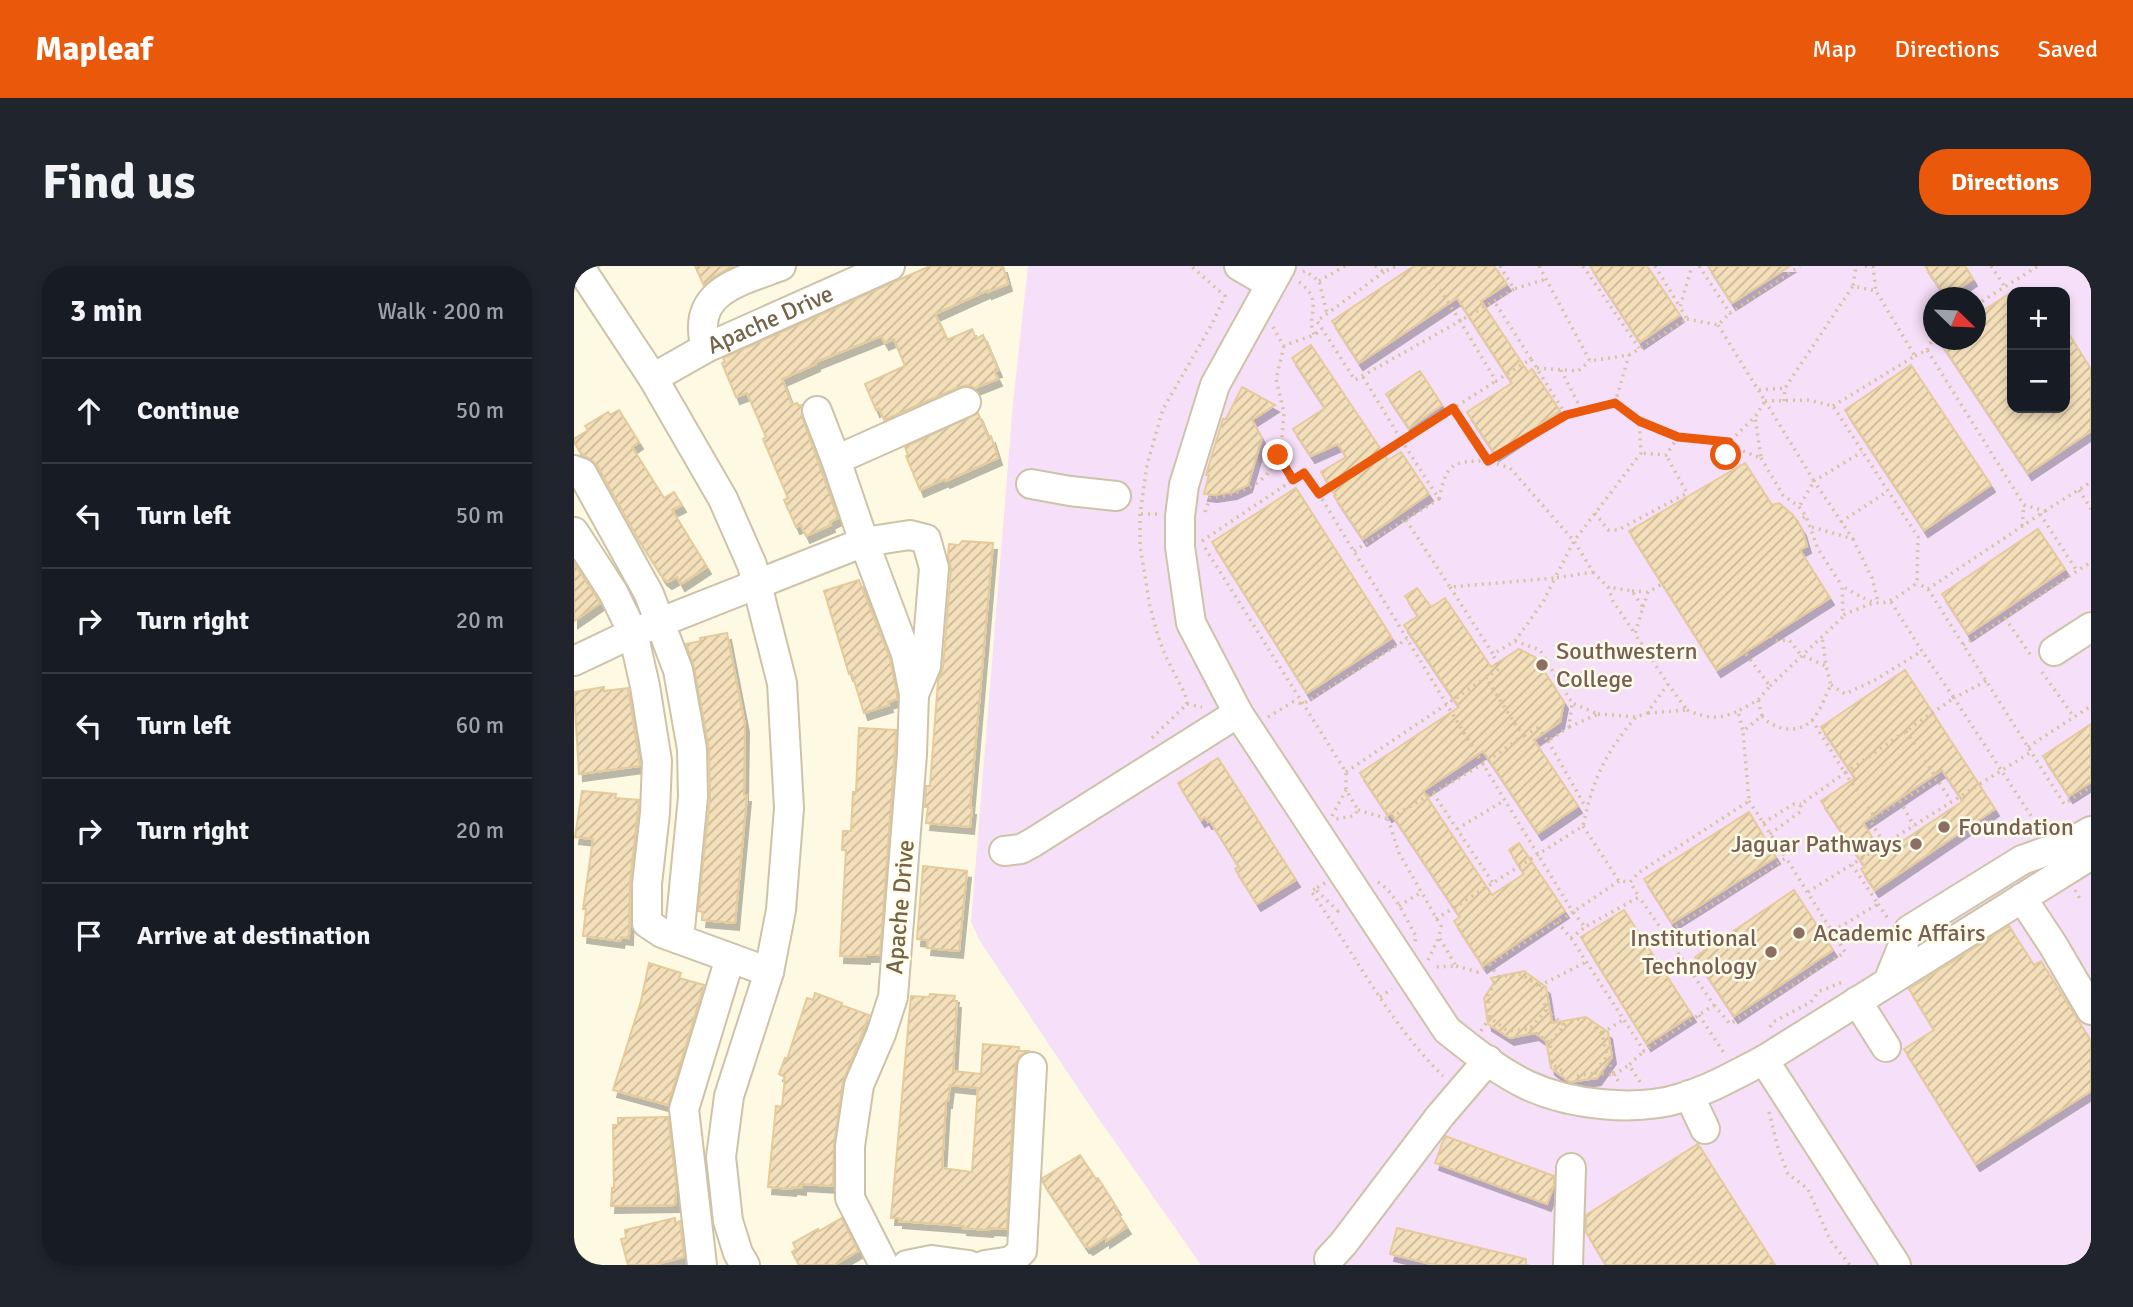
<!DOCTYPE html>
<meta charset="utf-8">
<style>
body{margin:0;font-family:Signika,sans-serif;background:#20242c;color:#f1f3f6}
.controls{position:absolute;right:21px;top:21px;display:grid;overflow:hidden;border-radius:14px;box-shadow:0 4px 10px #0003}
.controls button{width:63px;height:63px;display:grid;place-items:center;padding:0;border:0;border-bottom:2px solid #363941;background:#171b24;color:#f1f3f6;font:35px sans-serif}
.compass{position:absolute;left:1349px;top:21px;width:63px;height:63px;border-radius:50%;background:#171b24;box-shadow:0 4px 10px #0003;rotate:113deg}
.stop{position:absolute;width:21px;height:21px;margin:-16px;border:5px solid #ea580c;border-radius:50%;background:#fff}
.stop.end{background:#ea580c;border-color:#fff;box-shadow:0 2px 7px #0008}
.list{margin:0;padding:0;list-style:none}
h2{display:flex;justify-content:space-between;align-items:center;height:91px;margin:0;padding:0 28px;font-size:30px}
h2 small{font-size:23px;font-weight:400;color:#9ea1a6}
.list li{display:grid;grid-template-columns:46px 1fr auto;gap:21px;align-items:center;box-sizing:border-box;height:105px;padding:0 28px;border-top:2px solid #363941}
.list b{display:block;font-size:26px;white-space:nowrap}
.list em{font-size:23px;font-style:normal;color:#9ea1a6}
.icon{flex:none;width:38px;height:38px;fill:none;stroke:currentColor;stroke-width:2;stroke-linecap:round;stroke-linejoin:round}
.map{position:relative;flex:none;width:1517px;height:999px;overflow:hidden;border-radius:28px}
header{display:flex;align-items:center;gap:42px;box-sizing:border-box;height:98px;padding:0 35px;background:#ea580c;color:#fff}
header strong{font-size:33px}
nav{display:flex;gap:38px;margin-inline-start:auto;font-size:24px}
.intro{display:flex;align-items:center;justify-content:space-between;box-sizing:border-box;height:168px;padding:0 42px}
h1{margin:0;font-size:49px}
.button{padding:18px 32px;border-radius:28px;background:#ea580c;color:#fff;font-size:24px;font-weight:700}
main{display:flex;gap:42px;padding:0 42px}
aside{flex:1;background:#171b24;border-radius:28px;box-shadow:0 4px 10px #0003}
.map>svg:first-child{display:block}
</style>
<header>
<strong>Mapleaf</strong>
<nav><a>Map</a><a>Directions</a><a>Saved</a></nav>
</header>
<div class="intro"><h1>Find us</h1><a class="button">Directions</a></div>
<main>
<aside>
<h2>3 min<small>Walk · 200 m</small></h2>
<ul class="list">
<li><svg class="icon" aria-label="ahead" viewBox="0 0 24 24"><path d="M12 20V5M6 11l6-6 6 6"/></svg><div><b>Continue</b></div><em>50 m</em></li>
<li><svg class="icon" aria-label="left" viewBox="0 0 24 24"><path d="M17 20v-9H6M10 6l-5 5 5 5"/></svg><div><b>Turn left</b></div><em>50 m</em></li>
<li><svg class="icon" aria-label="right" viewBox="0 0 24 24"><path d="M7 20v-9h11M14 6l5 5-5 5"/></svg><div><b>Turn right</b></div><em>20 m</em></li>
<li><svg class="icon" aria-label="left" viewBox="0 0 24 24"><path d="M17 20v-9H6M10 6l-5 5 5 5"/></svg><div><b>Turn left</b></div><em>60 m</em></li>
<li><svg class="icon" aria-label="right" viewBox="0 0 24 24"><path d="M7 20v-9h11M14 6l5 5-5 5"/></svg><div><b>Turn right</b></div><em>20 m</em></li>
<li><svg class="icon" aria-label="arrive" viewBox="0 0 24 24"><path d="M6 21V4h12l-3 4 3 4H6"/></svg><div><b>Arrive at destination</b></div></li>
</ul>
</aside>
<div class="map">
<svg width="1517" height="999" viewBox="0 0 1517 999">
<defs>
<pattern id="building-hatch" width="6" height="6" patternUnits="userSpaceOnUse" patternTransform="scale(1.75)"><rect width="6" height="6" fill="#f3dfba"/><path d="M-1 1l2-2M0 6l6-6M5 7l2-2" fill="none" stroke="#c9b899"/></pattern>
<filter id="shadow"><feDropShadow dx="4" dy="7" stdDeviation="0" flood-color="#0004"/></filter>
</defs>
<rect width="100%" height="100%" fill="#fdf9e3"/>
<path fill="#f6dff9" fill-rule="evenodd" d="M 454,0 L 1517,0 L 1517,999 L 627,999 L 520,846 L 406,675 L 397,656 L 439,137 ZM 1438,26 L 1491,26 L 1491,142 L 1438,142 ZM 1360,32 L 1402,32 L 1402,74 L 1360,74 Z"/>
<path fill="url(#building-hatch)" stroke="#e6cb9a" stroke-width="2" fill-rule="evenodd" filter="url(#shadow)" d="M 121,0 L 160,0 L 139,11 L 130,20 Z
M 356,0 L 429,0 L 434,18 L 414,26 L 414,24 L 361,48 L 373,74 L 398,63 L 402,73 L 409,69 L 424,104 L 420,105 L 424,113 L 401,122 L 393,119 L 385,121 L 310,154 L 305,142 L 302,144 L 291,118 L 331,100 L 320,73 L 311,77 L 307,70 L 242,96 L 242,98 L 208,113 L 218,139 L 223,137 L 225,140 L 228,139 L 228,151 L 264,252 L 256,256 L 257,259 L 232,270 L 227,259 L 222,261 L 210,234 L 214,232 L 189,173 L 192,171 L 173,127 L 162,131 L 148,97 L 151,96 L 149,92 Z
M 840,0 L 920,0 L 933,18 L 907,35 L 954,106 L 958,103 L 986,145 L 921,188 L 893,146 L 938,117 L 883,32 L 785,97 L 758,55 Z
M 1016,0 L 1073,0 L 1106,49 L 1066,76 Z
M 1134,0 L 1216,0 L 1158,37 Z
M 1351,0 L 1391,0 L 1399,13 L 1372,31 Z
M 1438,26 L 1438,142 L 1491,142 L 1491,62 L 1517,103 L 1517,165 L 1454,207 L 1365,74 L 1402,74 L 1402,49 Z
M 737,79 L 814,194 L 827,186 L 855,228 L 789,273 L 760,230 L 762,229 L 747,206 L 772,191 L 764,178 L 737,190 L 719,163 L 751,142 L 718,92 Z
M 1337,99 L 1417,219 L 1350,264 L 1271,144 Z
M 846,105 L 868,139 L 835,162 L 812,128 Z
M 668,121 L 701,139 L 678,154 L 688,172 L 674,219 L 659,226 L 639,229 L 630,228 L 635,209 L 632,209 L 649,153 L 652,153 Z
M 45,144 L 65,176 L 58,181 L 90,232 L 100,226 L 108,239 L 98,244 L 133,301 L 107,318 L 103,311 L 94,316 L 89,312 L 63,271 L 23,199 L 6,186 L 0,176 L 0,173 L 14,164 L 11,160 L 34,146 L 36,149 Z
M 404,147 L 414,171 L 417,170 L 424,192 L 372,215 L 371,213 L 346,224 L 332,190 L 334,189 L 331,181 Z
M 1171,197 L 1198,239 L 1205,237 L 1219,249 L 1228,263 L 1233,280 L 1226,284 L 1256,332 L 1143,404 L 1055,265 Z
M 722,222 L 818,372 L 733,427 L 638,276 Z
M 1464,263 L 1491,303 L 1394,368 L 1368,328 Z
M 388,275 L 419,277 L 396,542 L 398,542 L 396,561 L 352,557 L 354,541 L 351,541 L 352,520 L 356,520 L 364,415 L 369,401 L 377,303 L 374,291 L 375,278 L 385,279 Z
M 0,297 L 26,337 L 0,355 Z
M 285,314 L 316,393 L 323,429 L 323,433 L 314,436 L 315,439 L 290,447 L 278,408 L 275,408 L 250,325 Z
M 843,322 L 857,341 L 871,332 L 917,401 L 945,383 L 961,391 L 990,436 L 986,456 L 960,474 L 1004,540 L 964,567 L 909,485 L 849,525 L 918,629 L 950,608 L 935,584 L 945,577 L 991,645 L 909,700 L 880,655 L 886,651 L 817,547 L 814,549 L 786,507 L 885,441 L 830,359 L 844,350 L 831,330 Z
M 153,367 L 171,459 L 170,529 L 173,529 L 161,657 L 128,654 L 129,646 L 124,645 L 136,532 L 135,483 L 120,401 L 112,378 L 127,375 L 126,372 Z
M 1331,404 L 1421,543 L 1301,624 L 1287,603 L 1291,601 L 1247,535 L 1281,512 L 1247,461 ZM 1368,504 L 1389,535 L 1309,588 L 1289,557 Z
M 30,421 L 30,425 L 54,422 L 66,500 L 5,508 L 0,426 Z
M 1517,458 L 1517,516 L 1495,530 L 1469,490 Z
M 285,462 L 322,464 L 322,469 L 306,689 L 292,689 L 292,691 L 266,690 L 272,584 L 268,584 L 269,565 L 277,565 L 279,526 L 282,526 Z
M 644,492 L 722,614 L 683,638 L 661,603 L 665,601 L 636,555 L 634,556 L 631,551 L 627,554 L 604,517 Z
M 8,525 L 42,528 L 41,532 L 65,534 L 56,616 L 55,672 L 47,671 L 46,675 L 9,670 L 12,643 L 9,643 L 19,573 L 1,571 Z
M 1175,546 L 1202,591 L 1098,657 L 1070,613 Z
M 349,600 L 393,605 L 385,685 L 353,682 L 354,674 L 343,673 Z
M 1220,624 L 1259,684 L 1160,750 L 1121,691 Z
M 1050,644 L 1118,749 L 1073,778 L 1007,671 Z
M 1435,660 L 1460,699 L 1467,695 L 1517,775 L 1517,825 L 1402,898 L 1330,783 L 1360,764 L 1335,723 Z
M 75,697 L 107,707 L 105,712 L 130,719 L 94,839 L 39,824 L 67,735 Z
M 950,705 L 972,721 L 978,757 L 1012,751 L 1034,766 L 1038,791 L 1023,812 L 996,816 L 977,802 L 972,775 L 961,767 L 936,772 L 914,758 L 910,732 L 920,717 L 917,712 Z
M 241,727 L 268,737 L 267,739 L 295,749 L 269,816 L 260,878 L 259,920 L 228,918 L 228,922 L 218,921 L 218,923 L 194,921 L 202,840 L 208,841 L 211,811 L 205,808 L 211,792 L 213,793 L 233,732 L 239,734 Z
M 356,728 L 381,730 L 380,735 L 383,735 L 379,805 L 407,808 L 409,778 L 445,781 L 445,785 L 454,785 L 445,791 L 441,800 L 433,963 L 416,962 L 415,964 L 389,962 L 390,960 L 325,955 L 325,952 L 317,952 L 337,730 L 355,731 ZM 376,819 L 404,822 L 398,906 L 368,902 L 372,835 L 374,835 Z
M 94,851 L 102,917 L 101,939 L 37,940 L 38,922 L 40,922 L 39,859 L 44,859 L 44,852 Z
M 871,870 L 980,910 L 980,919 L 973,938 L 861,897 Z
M 1124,878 L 1201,999 L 1032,999 L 1012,966 L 1012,949 Z
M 506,889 L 522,913 L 524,912 L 543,942 L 541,943 L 553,961 L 532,975 L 532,971 L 515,982 L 512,979 L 511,980 L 468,915 L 469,912 Z
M 101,952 L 101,957 L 106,955 L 110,991 L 79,999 L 54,999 L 47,973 L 52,972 L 51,964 Z
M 268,952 L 284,985 L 260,999 L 225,999 L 218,986 L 222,983 L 219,977 L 244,963 L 245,965 Z
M 823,962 L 952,993 L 952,999 L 861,999 L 816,988 Z"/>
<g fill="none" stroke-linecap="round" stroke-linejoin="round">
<g stroke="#cec3a9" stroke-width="32">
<g id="minor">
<path d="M 5,0 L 79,112 L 149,233 L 178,299 L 208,417 L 215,542 L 207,644 L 195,706 L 155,830 L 147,891 L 154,955 L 164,987 L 171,999"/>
<path d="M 665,0 L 696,18"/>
<path d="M 707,0 L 641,119 L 610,219 L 606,250 L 606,281 L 617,357 L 664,447 L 873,764 C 898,784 924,805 953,819 C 996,839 1062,846 1107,832 C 1137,823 1163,808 1190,794 L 1517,589"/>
<path d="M 132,82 C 116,25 165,16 207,0"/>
<path id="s1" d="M 79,112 L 132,82 L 316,0"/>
<path d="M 243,145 L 262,194"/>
<path d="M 0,204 L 8,207 L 75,328 L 104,404 L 118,483 L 119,531 L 105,673"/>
<path d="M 457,218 L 496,225 L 542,230"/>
<path d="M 0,266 L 39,326 L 59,367 L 71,420 L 83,495 L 81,547 L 73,618 L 73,657 L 88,667 L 195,706"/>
<path d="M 1480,385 L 1517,361"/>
<path d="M 0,395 L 59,367 L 290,276 L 332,388 L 340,428 L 338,488 L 319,731 L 307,768 L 285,819 L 276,880 L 276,932 L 310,999"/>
<path d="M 341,426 L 352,400 L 360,302 L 352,273 L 336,269 L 290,276 L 262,194 L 392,136"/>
<path d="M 430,585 L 447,583 L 458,577 L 664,447"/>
<path d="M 1448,632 L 1479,679 L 1517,744"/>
<path d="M 1314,716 L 1335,664 L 1448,594 L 1496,577 L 1517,565"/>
<path d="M 1283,735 L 1312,781"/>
<path d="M 1190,794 L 1322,999"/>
<path d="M 1115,829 L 1131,863"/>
<path d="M 755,993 L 769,978 L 866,850 L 914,794"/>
<path d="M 128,999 L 110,843 L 156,692"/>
<path d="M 333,999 L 358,994 L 395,999"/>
<path d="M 411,999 L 437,995 L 448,985 L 458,801"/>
<path d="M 994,999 L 997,902"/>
</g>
</g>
<path stroke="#d7c39d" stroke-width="3.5" stroke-dasharray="2 5" stroke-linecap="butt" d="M 801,0 L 810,6 L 822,0
M 851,0 L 886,55 L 940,23
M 926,0 L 940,23 L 972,13
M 965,0 L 1016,95 L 1055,89 L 1113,53 L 1106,41
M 1009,0 L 1065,82
M 1081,0 L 1106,41 L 1118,0
M 1125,0 L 1156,47 L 1226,0
M 1291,0 L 1299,1 L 1302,25
M 1417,0 L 1431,21
M 1514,0 L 1517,5
M 729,6 L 731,5 L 745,15 L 753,48
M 810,6 L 743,55 L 781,114 L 886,55 L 922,115 L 957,93 L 920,35
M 745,15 L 771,0
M 725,16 C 752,35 730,50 741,70
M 1405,37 L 1409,44
M 1402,39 L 1464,0
M 1113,53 L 1144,59 L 1156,47
M 1144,59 L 1191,135 L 1181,151 L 1155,176
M 699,61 L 710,80 C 722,74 739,72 748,63
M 710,80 L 702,113 L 710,147 L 708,170 L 703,189 L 719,214 L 730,207 L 744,227
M 1353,84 L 1360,71
M 1341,90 L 1353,84 L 1450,239 L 1471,245 L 1354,323 L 1343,317
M 963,102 L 1004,105 L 1016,95
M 987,104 L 1008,145
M 789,111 L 828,175 L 922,115
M 1185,124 L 1211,122
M 1191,135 L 1234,134 L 1259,140 L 1344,271 L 1343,317 C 1306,344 1307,342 1268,320 L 1269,349 L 1299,337
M 1191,135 L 1240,215 L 1225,241
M 1210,135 L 1211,122 L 1279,20
M 1259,140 L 1341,90 L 1302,25 L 1279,20 L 1282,0
M 993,148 L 1041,137 L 1055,89
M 1065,155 L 1104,171 L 1092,189 L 1067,187
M 1104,171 L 1155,176 L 1156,180 L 1149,199 L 1151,201
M 1156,180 L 1187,192 L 1181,151
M 1187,192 L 1209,229 L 1225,241 L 1232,250 L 1244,283 L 1268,320
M 914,195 L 992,149 L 957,93
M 1505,224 L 1517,243
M 865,233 C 873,197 877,195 914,195 L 879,142
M 1471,245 L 1517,216
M 631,246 L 636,232 C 656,230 684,222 696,204 C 699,200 701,194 703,189
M 1021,247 L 1034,264 L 1044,264 L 1113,227 L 1092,189
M 567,248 L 583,248
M 1466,248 L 1503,305
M 832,254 L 876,321 L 981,312 L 1000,275 L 936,202 L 914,195
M 1223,256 L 1232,250
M 1267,256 L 1314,225
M 1448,260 L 1450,239
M 1238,261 L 1279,273 L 1240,215 L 1288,186
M 1279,273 L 1298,312 L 1304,336
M 628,275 L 719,214
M 631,282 L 772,506 L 772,524 L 784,544 L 780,550 L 762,553
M 780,285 L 865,233 L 828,175 L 745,228 L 997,643 L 999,646 L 904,706 L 882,700
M 1019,306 L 1034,321 L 1039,335 L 1061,368 L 1069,341 L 1058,325 L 1034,321
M 876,321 L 919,388 L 941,375 L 969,336 L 981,312 L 1019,306 L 1000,275 L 1067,187 L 1065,155 L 1041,137
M 1354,323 L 1490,538 L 1517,521
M 1058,325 L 1073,326
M 1069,341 L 1074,326 L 1088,318
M 1431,352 L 1458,391
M 1197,370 L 1202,375 L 1215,374 L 1227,389 L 1252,400 L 1248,370
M 941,375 L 966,384 L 998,437 L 995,461 L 974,475 L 964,462 L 949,470
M 1389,379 L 1517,296
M 1172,388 L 1196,420 L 1184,434
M 1468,406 L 1500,451
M 1412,415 L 1380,432 L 1467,565
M 1257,419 L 1271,428 L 1301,414 L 1348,385 L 1317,336
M 1196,420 L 1271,349
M 613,438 L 628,441
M 1113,444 C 1131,452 1145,454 1164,445 L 1169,465 L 1188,450 L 1184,434 L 1164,445
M 1074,447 L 1113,444 L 1094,418
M 1024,448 L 1062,451 L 1073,447 L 1094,418 L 1061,368
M 1188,450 C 1200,464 1224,469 1238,454 C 1246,446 1251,430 1257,419 L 1252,400
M 694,451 L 719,436 L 729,438 L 833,373
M 1238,454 L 1271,507 L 1380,432 L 1348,385
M 995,461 L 1024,448 L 998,437
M 1332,465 L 1363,513
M 578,472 L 613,438 L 611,428 L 591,389 L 584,370 L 576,341 L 566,280 L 566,248 L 573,199 L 589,143 L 638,58 L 651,30 L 617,0
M 974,475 L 1011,540
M 1454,481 L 1517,440
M 772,506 L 925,403 L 919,388
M 859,527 L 919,617
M 1326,535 L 1340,560
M 784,544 L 814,553 L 909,498 L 949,470 L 912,412
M 758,550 L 772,524
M 1301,551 L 1363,513 L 1377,535
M 814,553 L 825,587 L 867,660 L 865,671 L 882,700 L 860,701
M 1189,557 L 1220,538 L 1227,538
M 1009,560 L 1045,615 L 1056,616 L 1064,607 L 1175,535 L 1169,465
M 883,563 L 931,534
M 1196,568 L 1226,546 L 1227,538 L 1271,507 L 1301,551 L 1296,555 L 1311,578
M 1045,615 L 999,646 L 1011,661 L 1065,631 L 1056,616
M 804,616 C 821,626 832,653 842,670 L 841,676
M 751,617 L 741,623 L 764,645 L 764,640
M 741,623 L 737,625 C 780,687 815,757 869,810
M 1501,624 L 1506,633
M 1234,626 L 1457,486
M 1304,638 L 1315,654
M 825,640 L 846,627
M 862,653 L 1009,560 C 1019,513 1031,487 1062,451
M 983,656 L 997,672 L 1011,661
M 1259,665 L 1304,638 L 1278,599
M 1090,668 L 1212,592 L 1175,535
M 997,672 L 1070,785 L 1140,739 L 1065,631
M 854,694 L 865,671
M 916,698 L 924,711 L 914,729 L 916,752 L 934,765 L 956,763 L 972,744 L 965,720 L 947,708 L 924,711
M 965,720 L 1012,696
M 806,731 L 818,723
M 1140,739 L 1156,758 L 1271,686 L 1212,592
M 972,744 L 990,759 L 976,777 L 978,798 L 990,806
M 1125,749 L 1152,790
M 990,759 L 1008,752 L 1028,767 L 1033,790 L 1021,807 L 1003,810
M 1196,761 L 1199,756 L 1237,736 L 1244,726 L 1271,715
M 956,763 L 976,777
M 907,765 L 916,752
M 1028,767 L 1049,754
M 1021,807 L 1040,809 L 1033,790
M 1044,815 L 1040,809 L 1055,799
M 1066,816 L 1055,799 L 1070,785
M 1195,846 L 1204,882 L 1214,908 L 1234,923 L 1256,974 L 1276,999"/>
<use href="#minor" stroke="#fff" stroke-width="28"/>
</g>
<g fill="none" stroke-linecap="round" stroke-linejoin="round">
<path stroke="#ea580c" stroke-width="9" d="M 704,189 L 719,214 L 730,207 L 745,228 L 879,142 L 914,195 L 992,149 L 1041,137 L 1065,155 L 1104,171 L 1155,176 L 1156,180 L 1152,189"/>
</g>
<g fill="#8d6e63" stroke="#fffce9" stroke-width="2.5">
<circle cx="968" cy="399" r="7"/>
<circle cx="1370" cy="561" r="7"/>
<circle cx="1342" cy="578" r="7"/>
<circle cx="1225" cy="667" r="7"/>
<circle cx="1197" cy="686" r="7"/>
</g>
<g text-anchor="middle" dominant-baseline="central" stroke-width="5" stroke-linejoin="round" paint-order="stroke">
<g font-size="24" fill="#756448" stroke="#fffce9">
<text stroke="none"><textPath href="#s1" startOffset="131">Apache Drive</textPath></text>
<text transform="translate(326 641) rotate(-85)">Apache Drive</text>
</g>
<g font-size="24" fill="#785e54" stroke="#fffce9" text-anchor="start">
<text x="982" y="385">Southwestern<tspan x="982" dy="28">College</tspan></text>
<text x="1384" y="561">Foundation</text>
<text x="1328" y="578" text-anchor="end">Jaguar Pathways</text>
<text x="1239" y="667">Academic Affairs</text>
<text x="1183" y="672" text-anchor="end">Institutional<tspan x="1183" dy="28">Technology</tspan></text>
</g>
</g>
</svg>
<div class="controls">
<button>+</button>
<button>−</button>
</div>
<svg class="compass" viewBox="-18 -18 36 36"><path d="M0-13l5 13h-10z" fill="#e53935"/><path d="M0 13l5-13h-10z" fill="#9ea1a6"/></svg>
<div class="stop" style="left:1152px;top:189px"></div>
<div class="stop end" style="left:704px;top:189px"></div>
</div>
</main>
